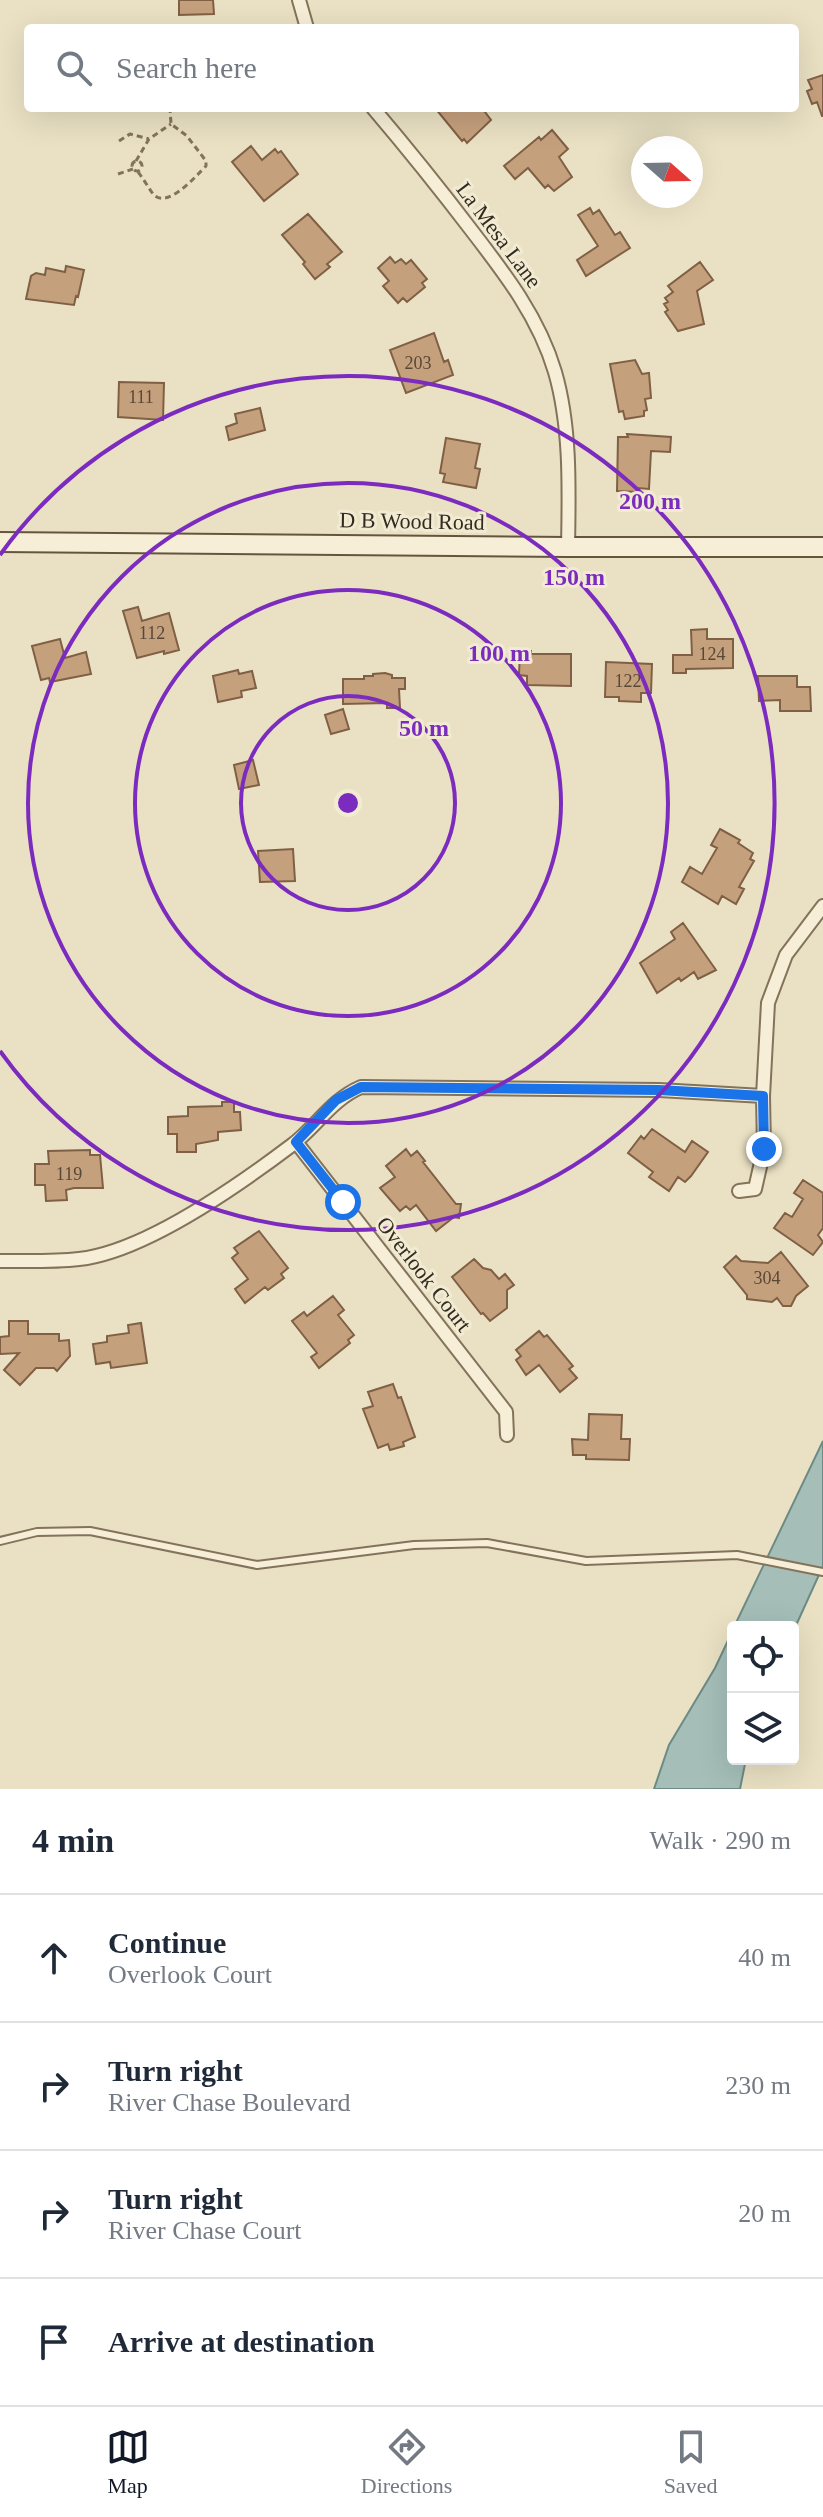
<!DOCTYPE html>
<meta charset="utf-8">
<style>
body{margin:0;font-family:"Times New Roman",serif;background:#f2f2f3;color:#1f2937}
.controls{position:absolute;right:24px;bottom:24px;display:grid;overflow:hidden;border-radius:8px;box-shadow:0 8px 32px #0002}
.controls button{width:72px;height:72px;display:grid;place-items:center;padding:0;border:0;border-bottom:2px solid #e0e1e3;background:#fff;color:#1f2937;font:40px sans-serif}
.compass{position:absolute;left:631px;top:136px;width:72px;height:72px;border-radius:50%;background:#fff;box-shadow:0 8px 32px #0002;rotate:110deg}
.stop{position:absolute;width:24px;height:24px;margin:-18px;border:6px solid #1a73e8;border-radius:50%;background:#fff}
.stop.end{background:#1a73e8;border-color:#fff;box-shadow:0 2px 8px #0008}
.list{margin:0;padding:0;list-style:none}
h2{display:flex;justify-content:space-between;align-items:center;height:104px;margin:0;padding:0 32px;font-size:34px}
h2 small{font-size:26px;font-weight:400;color:#747a83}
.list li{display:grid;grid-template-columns:52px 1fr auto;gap:24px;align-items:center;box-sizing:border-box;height:128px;padding:0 32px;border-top:2px solid #e0e1e3}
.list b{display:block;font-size:30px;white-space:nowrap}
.list p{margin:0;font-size:26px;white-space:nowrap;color:#747a83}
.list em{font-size:26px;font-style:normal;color:#747a83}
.icon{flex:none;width:44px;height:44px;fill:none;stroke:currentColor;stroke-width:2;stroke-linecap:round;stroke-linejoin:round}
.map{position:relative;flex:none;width:823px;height:1789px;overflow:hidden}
.search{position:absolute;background:#fff;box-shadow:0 8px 32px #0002;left:24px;right:24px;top:24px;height:88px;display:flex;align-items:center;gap:20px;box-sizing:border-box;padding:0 28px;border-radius:8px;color:#747a83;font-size:30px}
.sheet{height:616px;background:#fff}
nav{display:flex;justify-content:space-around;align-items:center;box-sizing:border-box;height:112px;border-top:2px solid #e0e1e3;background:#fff;font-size:22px;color:#747a83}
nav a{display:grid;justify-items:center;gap:4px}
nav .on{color:#111827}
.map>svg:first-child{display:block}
</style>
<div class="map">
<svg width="823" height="1789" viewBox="0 0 823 1789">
<rect width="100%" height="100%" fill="#eae1c4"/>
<path fill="#a5beb8" stroke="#6d8b85" stroke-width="2" d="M 823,1441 L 823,1566 L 793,1632 L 793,1627 L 734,1627 Z
M 733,1630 L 733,1759 L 746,1759 L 740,1789 L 654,1789 L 669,1745 L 715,1668 Z"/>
<path fill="#c5a07d" stroke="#806044" stroke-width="2" d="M 179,0 L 213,0 L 214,14 L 179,15 Z
M 823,75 L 823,116 L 822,116 L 817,102 L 812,104 L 807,91 L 812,89 L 808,80 Z
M 435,108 L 482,108 L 491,120 L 467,143 L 464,139 L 462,141 Z
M 552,130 L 568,149 L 559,157 L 572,177 L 554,191 L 548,185 L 545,188 L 528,168 L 515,179 L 504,166 L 539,137 L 541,140 Z
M 251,146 L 262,160 L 275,149 L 278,153 L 281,151 L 298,174 L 264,201 L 232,162 Z
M 590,208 L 593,214 L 599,210 L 615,235 L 620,232 L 630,248 L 586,276 L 577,260 L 598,246 L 578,215 Z
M 308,214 L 342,252 L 327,264 L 330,267 L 315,279 L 303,264 L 305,262 L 282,235 Z
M 390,257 L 395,263 L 401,259 L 406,264 L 411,260 L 427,279 L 422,283 L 425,287 L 407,302 L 403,298 L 398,303 L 383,286 L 389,281 L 378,268 Z
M 700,262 L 713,280 L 697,291 L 704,324 L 678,331 L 665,312 L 668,310 L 664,304 L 668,302 L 665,298 L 673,292 L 668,286 Z
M 66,266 L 84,270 L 78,297 L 76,296 L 74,305 L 26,299 L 31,276 L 36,273 L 45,275 L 46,268 L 65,272 Z
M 434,333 L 444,362 L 448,360 L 453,375 L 406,393 L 390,350 Z
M 635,360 L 642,374 L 649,373 L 651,398 L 645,399 L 647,410 L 644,411 L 644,416 L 625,419 L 623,411 L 619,412 L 610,364 Z
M 119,382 L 164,383 L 163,420 L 118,417 Z
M 260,408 L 265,430 L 229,440 L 226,427 L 237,423 L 235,414 Z
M 627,434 L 671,437 L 670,452 L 651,451 L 649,489 L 638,488 L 638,492 L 617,491 L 618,437 L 628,437 Z
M 446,438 L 480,444 L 475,468 L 480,469 L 476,488 L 443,482 L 445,474 L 440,473 Z
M 138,607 L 142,621 L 169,613 L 179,650 L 164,654 L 164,651 L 137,658 L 123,611 Z
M 707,629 L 707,639 L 733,639 L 733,668 L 686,669 L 686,673 L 673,673 L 673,655 L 692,655 L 691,630 Z
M 60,639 L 65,658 L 86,652 L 91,674 L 50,682 L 49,678 L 41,680 L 32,646 Z
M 520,651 L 531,651 L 531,654 L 571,654 L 571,686 L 527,685 L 527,676 L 519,675 Z
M 606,662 L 652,664 L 651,693 L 641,693 L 641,702 L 619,701 L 619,697 L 605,697 Z
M 238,670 L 239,674 L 252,671 L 256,688 L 241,691 L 242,697 L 218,702 L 213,676 Z
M 385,673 L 392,675 L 392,678 L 405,678 L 405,689 L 399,689 L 400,708 L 387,708 L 387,703 L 343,704 L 343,679 L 364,679 L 364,676 L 373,676 L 373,674 Z
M 758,676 L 797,676 L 797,687 L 810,687 L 811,711 L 780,711 L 780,700 L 759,701 Z
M 343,709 L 349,729 L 331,734 L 325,715 Z
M 253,760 L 259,785 L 239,789 L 234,765 Z
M 720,829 L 740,840 L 738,843 L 753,853 L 750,859 L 754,861 L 739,887 L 744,889 L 736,904 L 722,896 L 718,904 L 682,882 L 690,867 L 702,874 L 717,848 L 711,845 Z
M 293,849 L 295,881 L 260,882 L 258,851 Z
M 683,923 L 716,970 L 698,979 L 694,972 L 681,981 L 679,978 L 657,993 L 640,963 L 675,939 L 671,932 Z
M 222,1102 L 234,1102 L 234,1112 L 240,1112 L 241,1130 L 218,1132 L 218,1140 L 196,1144 L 196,1152 L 177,1152 L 177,1134 L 168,1134 L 168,1117 L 188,1116 L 188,1107 L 222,1106 Z
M 652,1129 L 685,1152 L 692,1141 L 708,1152 L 691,1176 L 685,1182 L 678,1177 L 669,1191 L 649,1177 L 653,1172 L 628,1153 L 641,1136 L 644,1139 Z
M 406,1149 L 411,1156 L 417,1151 L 425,1161 L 423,1162 L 456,1204 L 461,1204 L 459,1218 L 454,1217 L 436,1231 L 416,1205 L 410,1210 L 406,1206 L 400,1211 L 380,1188 L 395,1177 L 386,1166 Z
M 90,1150 L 90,1155 L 100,1155 L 103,1188 L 74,1188 L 66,1190 L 67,1200 L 46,1201 L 45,1185 L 35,1185 L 35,1164 L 49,1164 L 48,1151 Z
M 803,1180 L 823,1193 L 823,1228 L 818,1235 L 823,1242 L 813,1255 L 774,1228 L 785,1213 L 792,1217 L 803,1199 L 794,1193 Z
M 259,1231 L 288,1268 L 281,1274 L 284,1278 L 268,1290 L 265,1287 L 245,1303 L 235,1289 L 248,1279 L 232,1258 L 238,1253 L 234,1248 Z
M 781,1252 L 808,1286 L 796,1296 L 791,1306 L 783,1306 L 777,1298 L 772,1302 L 747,1299 L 747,1295 L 724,1267 L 736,1256 L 741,1261 L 768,1263 Z
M 474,1259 L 483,1268 L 491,1270 L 499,1279 L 505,1274 L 514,1285 L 507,1290 L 507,1308 L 490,1321 L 483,1313 L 481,1314 L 452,1277 Z
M 333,1296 L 344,1310 L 338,1315 L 354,1335 L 348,1340 L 350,1343 L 319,1368 L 311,1357 L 317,1353 L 292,1321 L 304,1312 L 307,1316 Z
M 9,1321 L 28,1321 L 28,1334 L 59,1334 L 59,1341 L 69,1340 L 70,1356 L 57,1371 L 54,1368 L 36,1368 L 20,1385 L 4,1370 L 19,1353 L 0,1354 L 0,1337 L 9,1336 Z
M 141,1323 L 147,1363 L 111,1368 L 110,1362 L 96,1364 L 93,1344 L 107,1342 L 107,1336 L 129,1333 L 128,1325 Z
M 539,1331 L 544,1337 L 547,1335 L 573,1366 L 569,1369 L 577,1378 L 560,1392 L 539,1365 L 526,1375 L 516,1360 L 521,1356 L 516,1350 Z
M 393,1384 L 398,1398 L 401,1397 L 415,1437 L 403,1442 L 404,1446 L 390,1450 L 388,1444 L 378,1448 L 363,1409 L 373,1406 L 368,1392 Z
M 589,1414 L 622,1415 L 621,1439 L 630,1439 L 629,1460 L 586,1459 L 586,1455 L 573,1455 L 572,1439 L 588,1440 Z"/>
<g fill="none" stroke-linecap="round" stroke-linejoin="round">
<g stroke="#83735c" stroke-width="10">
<path id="service" d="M 0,1541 L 37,1532 L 90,1531 L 257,1565 L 414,1545 L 487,1543 L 586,1561 L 737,1555 L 823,1572"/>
</g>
<g stroke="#83735c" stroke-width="16">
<path id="minor" d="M 299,0 L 307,28
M 373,108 C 407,148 440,189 472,231 C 506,275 539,318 555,372 C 571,427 569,490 568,547
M 296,1142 L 506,1412 L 507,1435
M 739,1191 L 755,1189 L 764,1149 L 763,1096 L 768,1003 L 786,955 L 823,906
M 0,1261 C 26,1261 53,1262 79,1259 C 145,1252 239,1185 292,1145 C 317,1126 331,1100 361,1087 L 659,1090 L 763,1096"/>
</g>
<g stroke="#65553f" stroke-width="22">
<path id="secondary" d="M 0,542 L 568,547 L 823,547"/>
</g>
<path stroke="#83735c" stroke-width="3" stroke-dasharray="6 4" stroke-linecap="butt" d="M 119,141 L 130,134 L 149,139
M132 166a5 5 0 1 1 10 0a5 5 0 1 1-10 0Z
M 136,161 L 149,139 L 171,124
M 138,172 C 143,178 148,187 153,194 C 167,210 196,176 206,166 L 206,161 L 187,136 L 171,124 L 170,108
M 118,174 L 133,169"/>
<use href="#service" stroke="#f6eed6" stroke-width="6"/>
<use href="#minor" stroke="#f6eed6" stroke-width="12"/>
<use href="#secondary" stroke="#f6eed6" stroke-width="18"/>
</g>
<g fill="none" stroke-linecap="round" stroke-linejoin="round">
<path stroke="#1a73e8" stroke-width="10" d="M 343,1202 L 296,1142 L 336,1100 L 361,1087 L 659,1090 L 763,1096 L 764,1149"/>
</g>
<g fill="none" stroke="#7b2cbf" stroke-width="4">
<circle cx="348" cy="803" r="107"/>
<circle cx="348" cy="803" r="213"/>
<circle cx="348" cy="803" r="320"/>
<path d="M0 555A427 427 0 1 1 0 1051"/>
</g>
<g text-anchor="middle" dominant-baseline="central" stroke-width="6" stroke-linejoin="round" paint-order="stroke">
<g font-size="18" fill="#584836">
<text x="418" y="363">203</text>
<text x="141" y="397">111</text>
<text x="152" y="633">112</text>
<text x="712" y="654">124</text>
<text x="628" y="681">122</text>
<text x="69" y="1174">119</text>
<text x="767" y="1278">304</text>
</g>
<g font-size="22" fill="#342b1f" stroke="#f2ebd3">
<text transform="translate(499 235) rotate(53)">La Mesa Lane</text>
<text transform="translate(412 521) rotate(1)">D B Wood Road</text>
<text transform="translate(424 1274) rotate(52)">Overlook Court</text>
</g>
</g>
<circle cx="348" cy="803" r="12" fill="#7b2cbf" stroke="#f2ebd3" stroke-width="4"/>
<g font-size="24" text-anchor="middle" font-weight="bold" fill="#7b2cbf" stroke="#f2ebd3" stroke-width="6" stroke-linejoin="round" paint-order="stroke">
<text x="650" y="509">200 m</text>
<text x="574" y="585">150 m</text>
<text x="499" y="661">100 m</text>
<text x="424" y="736">50 m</text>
</g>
</svg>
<div class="controls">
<button><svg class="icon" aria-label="locate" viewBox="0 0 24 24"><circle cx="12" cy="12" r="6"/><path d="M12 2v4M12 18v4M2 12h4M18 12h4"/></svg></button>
<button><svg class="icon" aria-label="layers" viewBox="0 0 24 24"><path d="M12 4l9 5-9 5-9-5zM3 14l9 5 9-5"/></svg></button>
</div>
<svg class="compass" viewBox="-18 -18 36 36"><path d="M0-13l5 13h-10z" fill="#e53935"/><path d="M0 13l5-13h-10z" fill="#747a83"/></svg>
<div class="stop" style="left:343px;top:1202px"></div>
<div class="stop end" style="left:764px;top:1149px"></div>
<div class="search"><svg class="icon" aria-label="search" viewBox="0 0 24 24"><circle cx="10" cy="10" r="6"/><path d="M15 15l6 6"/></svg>Search here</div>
</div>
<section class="sheet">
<h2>4 min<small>Walk · 290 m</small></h2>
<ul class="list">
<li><svg class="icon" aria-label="ahead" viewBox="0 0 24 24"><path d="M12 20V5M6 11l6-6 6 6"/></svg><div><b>Continue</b><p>Overlook Court</p></div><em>40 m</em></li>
<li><svg class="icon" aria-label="right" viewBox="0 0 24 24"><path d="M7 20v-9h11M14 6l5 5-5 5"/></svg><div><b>Turn right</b><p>River Chase Boulevard</p></div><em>230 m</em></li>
<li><svg class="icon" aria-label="right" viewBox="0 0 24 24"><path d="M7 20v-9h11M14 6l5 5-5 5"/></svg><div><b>Turn right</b><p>River Chase Court</p></div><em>20 m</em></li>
<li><svg class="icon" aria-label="arrive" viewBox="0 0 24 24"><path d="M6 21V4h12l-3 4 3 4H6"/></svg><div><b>Arrive at destination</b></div></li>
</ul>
</section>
<nav>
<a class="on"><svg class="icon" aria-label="map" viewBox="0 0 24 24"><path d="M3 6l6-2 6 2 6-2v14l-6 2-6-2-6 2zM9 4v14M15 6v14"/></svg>Map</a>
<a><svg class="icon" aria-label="directions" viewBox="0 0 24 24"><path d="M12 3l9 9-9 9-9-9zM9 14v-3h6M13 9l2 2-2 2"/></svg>Directions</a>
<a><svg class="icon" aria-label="saved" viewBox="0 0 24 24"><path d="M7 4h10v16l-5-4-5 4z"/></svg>Saved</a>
</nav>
